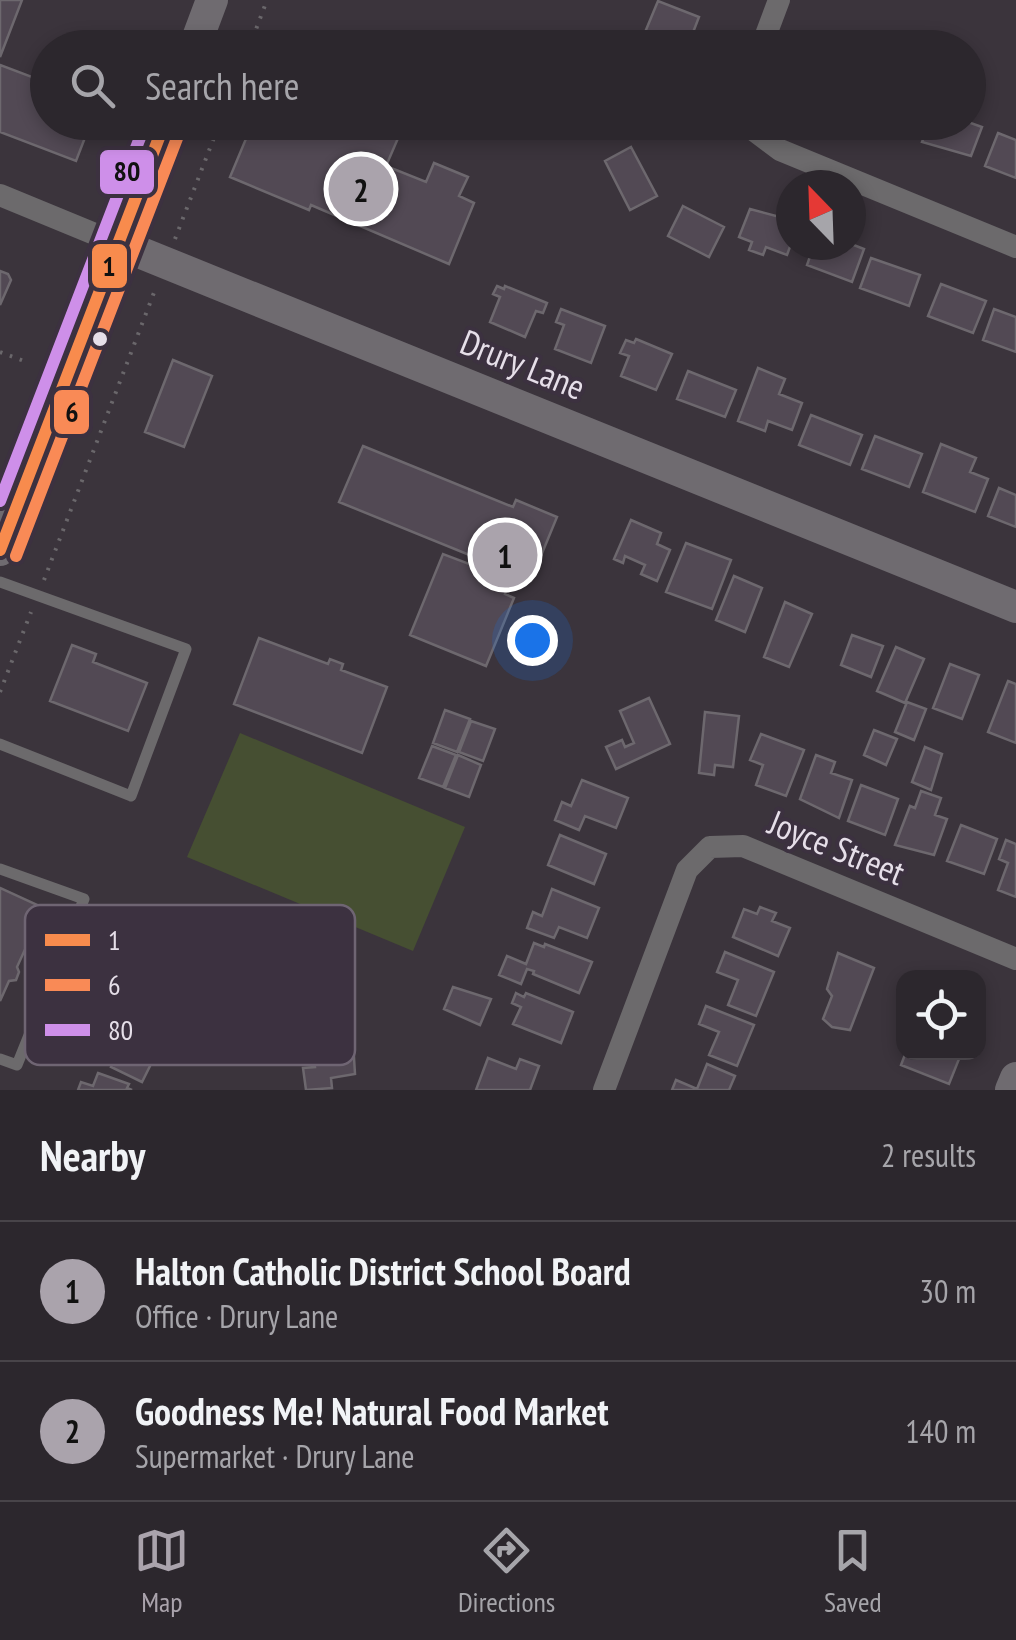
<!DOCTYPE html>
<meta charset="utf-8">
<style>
body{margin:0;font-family:"PT Sans Narrow",sans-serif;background:#383339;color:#f1f3f6}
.controls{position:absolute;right:30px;bottom:30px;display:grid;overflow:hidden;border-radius:20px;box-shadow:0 5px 15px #0003}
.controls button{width:90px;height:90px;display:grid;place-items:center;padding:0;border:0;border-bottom:2px solid #484449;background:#2c272d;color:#f1f3f6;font:50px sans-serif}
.compass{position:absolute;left:776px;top:170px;width:90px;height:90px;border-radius:50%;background:#2c272d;box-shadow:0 5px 15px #0003;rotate:337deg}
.you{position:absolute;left:532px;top:640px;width:35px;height:35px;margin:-25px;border:8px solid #fff;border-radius:50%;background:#1a73e8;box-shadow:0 0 0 15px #1a73e833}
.badge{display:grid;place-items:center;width:65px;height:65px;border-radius:50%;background:#aaa3ac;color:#111;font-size:32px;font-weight:700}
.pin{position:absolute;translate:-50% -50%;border:5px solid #fff;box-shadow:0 2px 10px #0006}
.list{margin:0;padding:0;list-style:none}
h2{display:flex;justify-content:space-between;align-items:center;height:130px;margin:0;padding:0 40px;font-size:42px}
h2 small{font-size:32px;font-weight:400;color:#a6a5aa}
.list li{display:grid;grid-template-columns:65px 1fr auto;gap:30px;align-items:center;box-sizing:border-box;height:140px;padding:0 40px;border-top:2px solid #484449}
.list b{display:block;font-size:38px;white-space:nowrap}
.list p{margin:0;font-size:32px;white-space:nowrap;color:#a6a5aa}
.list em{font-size:32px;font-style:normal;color:#a6a5aa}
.icon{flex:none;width:55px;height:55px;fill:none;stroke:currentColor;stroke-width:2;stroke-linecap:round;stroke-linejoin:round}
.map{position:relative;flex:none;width:1016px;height:1090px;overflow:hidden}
.search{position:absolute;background:#2c272d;box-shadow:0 5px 15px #0003;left:30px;right:30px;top:30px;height:110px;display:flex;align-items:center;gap:25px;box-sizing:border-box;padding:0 35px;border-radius:55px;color:#a6a5aa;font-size:38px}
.sheet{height:410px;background:#2c272d}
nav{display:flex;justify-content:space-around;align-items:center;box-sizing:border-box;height:140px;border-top:2px solid #484449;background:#2c272d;font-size:28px;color:#a6a5aa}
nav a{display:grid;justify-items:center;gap:5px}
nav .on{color:#aaa3ac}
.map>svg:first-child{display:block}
</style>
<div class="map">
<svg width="1016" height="1090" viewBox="0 0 1016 1090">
<rect width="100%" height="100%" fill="#3b343c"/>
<path fill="#464f32" d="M 240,733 L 465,827 L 413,951 L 187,857 Z"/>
<path fill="#524954" stroke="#6d686e" stroke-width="2.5" d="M 0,0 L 22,0 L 0,57 Z
M 658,1 L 699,17 L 687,48 L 653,48 L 641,42 Z
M 0,65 L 48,83 L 48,122 L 91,122 L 76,161 L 0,132 Z
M 253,122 L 285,122 L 305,131 L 320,122 L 405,122 L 386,166 L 426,182 L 434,163 L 468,177 L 459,196 L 474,203 L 449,264 L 311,205 L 309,210 L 230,177 Z
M 874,122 L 907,122 L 903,133 Z
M 930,122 L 968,122 L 982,127 L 971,156 L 922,142 Z
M 998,133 L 1016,140 L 1016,178 L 985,166 Z
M 631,147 L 657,196 L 630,210 L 605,161 Z
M 683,206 L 724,227 L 709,257 L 668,236 Z
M 750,209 L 791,220 L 791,244 L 787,255 L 766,247 L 763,255 L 749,250 L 752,242 L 739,237 Z
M 851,244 L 864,249 L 852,282 L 807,265 L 814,245 Z
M 871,258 L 920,275 L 909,306 L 860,288 Z
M 0,271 L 8,274 L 11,280 L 0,305 Z
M 941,284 L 986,301 L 973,333 L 928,316 Z
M 497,286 L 504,289 L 505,286 L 547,303 L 543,313 L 536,311 L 525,337 L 490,322 L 500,297 L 493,294 Z
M 561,309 L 605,326 L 591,363 L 555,349 L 564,325 L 556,322 Z
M 994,309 L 1016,317 L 1016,352 L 983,340 Z
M 636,339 L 672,354 L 656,390 L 621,376 L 629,356 L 620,353 L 626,340 L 634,343 Z
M 173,360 L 212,376 L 184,447 L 145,432 Z
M 758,368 L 785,379 L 779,394 L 802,403 L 792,430 L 768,421 L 765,431 L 738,421 Z
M 688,371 L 736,390 L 725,417 L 677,399 Z
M 811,415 L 862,435 L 850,465 L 799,445 Z
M 875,436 L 922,454 L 909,487 L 862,469 Z
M 941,444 L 976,458 L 970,472 L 988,479 L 975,512 L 923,492 Z
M 363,446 L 513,507 L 516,500 L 557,517 L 531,580 L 513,572 L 505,594 L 514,598 L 486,666 L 410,635 L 443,554 L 469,564 L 472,556 L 339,502 Z
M 999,488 L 1016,495 L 1016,527 L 988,516 Z
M 631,520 L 661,533 L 657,544 L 670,550 L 657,581 L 641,574 L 645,565 L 625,556 L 623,563 L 614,559 Z
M 686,543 L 731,560 L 712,609 L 666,592 Z
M 734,576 L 762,588 L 745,632 L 716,620 Z
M 785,602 L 812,614 L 789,667 L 764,657 Z
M 852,635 L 883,646 L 871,677 L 841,665 Z
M 259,638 L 328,664 L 330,659 L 343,664 L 341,670 L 387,687 L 362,753 L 234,704 Z
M 72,645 L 96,654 L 93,662 L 147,683 L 128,731 L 50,701 Z
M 896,647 L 924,659 L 905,703 L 877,691 Z
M 950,664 L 979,675 L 962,719 L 933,708 Z
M 1008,681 L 1016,684 L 1016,743 L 988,732 Z
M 649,698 L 670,744 L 616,769 L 606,747 L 622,740 L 625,747 L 634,743 L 620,711 Z
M 907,702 L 926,709 L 914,740 L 895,732 Z
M 445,710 L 470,719 L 457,752 L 433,743 Z
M 705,712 L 739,716 L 733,767 L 715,765 L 714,775 L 699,773 Z
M 471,721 L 495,729 L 483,761 L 459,752 Z
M 874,730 L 897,739 L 886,765 L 864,755 Z
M 761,734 L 804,750 L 786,796 L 756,785 L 763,765 L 750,760 Z
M 432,746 L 456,755 L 443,787 L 419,778 Z
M 925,747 L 942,754 L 931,790 L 912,782 Z
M 458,755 L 481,765 L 469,797 L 445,788 Z
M 816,755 L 835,762 L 831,773 L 852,780 L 839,818 L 800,799 Z
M 582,780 L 628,798 L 616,828 L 585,816 L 579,830 L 555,820 L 562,802 L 571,806 Z
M 861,785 L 898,799 L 885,835 L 848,821 Z
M 921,791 L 941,798 L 935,815 L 947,819 L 934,855 L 895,845 L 910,806 L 915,808 Z
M 961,825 L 997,839 L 984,874 L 947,861 Z
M 560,835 L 606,854 L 594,884 L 548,865 Z
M 1006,840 L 1016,844 L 1016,897 L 998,890 L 1008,863 L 999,859 Z
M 0,888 L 44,908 L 17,967 L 19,972 L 16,980 L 9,981 L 0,1001 Z
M 552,889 L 599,908 L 587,938 L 559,927 L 554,938 L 527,928 L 533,912 L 542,916 Z
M 760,907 L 776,913 L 772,921 L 790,928 L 778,956 L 733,937 L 744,909 L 757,914 Z
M 534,943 L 544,947 L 545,944 L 592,962 L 579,993 L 533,974 L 534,971 L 527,969 L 521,984 L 499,975 L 507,956 L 526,964 Z
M 725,952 L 774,972 L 756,1016 L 728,1005 L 738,980 L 717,972 Z
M 838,953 L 874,968 L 850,1030 L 832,1027 L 823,1019 L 832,996 L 827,989 Z
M 453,987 L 491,999 L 480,1025 L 444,1009 Z
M 516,993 L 524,997 L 526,993 L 573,1012 L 561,1043 L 513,1024 L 521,1007 L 512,1003 Z
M 706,1006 L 754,1025 L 737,1066 L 709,1055 L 719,1032 L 699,1024 Z
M 125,1017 L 135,1022 L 132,1028 L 162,1042 L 142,1082 L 111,1067 L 116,1058 L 104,1052 Z
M 353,1041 L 355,1074 L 331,1078 L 332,1088 L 306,1090 L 303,1068 L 315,1067 L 312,1047 Z
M 906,1052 L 958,1052 L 961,1054 L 949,1084 L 901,1065 Z
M 488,1058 L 516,1069 L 520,1059 L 539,1066 L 530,1090 L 476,1090 Z
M 707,1064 L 735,1076 L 729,1090 L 672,1090 L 676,1080 L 697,1089 Z
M 98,1073 L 129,1084 L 127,1088 L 132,1090 L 78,1090 L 81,1082 L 93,1086 Z"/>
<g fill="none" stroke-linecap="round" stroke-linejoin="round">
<path stroke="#6a676b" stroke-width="4" stroke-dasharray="2.5 8" stroke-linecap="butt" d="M 249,48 L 267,0
M 175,239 L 220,122
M 0,352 L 24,361
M 44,580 L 155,290
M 0,692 L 31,612"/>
<path stroke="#6c6a6c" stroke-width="11" d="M 0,582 L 186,649 L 131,796 L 0,744
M 0,869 L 84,899 L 17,1065 L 0,1059"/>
<path stroke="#6c6a6c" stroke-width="22" d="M 761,48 L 779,0
M 749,122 L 752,129 L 780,150 L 1016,247
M 0,195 L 119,244
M 604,1090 L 687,870 L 710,847 L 743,846 L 1016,959"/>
<path stroke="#6f6b70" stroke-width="32" d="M 194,48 L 212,0
M 119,244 L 1016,607
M 0,550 L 165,122
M 1011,1090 L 1016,1078"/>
<g stroke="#3c3140" stroke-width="20">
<path id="bus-1" d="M 0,550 L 165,122"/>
</g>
<g stroke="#3c3140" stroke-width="20">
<path id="bus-2" d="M 16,556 L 181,128"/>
</g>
<g stroke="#3c3140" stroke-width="20">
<path id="bus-3" d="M 0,501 L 146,122"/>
</g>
<use href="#bus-1" stroke="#f88b4d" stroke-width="12"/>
<use href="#bus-2" stroke="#f98a56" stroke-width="12"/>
<use href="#bus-3" stroke="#ce8fe9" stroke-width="12"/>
</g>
<circle fill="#e6dfe9" stroke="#3c3140" stroke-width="4" cx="100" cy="339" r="9"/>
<g text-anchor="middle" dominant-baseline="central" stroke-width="8" stroke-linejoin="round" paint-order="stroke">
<g font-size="35" fill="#e6dfe9" stroke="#3c3140">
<text transform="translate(523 364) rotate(22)">Drury Lane</text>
<text transform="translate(837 847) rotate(22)">Joyce Street</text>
</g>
</g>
<rect x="25" y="905" width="330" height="160" rx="15" fill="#3c3140" stroke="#6f6573" stroke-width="2.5"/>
<rect x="45" y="934" width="45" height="12" fill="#f88b4d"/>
<rect x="45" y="979" width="45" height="12" fill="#f98a56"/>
<rect x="45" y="1024" width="45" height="12" fill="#ce8fe9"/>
<g font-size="28" fill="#e6dfe9">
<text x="108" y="950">1</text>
<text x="108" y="995">6</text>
<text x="108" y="1040">80</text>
</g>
<g stroke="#3c3140" stroke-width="4">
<rect x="98" y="148" width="58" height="48" rx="10" fill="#ce8fe9"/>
<rect x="90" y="242" width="39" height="48" rx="10" fill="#f88b4d"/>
<rect x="52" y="388" width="39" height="48" rx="10" fill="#f98a56"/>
</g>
<g font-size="28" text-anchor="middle" font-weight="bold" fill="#111">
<text x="127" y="181">80</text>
<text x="109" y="276">1</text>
<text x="72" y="422">6</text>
</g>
</svg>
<div class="controls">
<button><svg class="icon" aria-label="locate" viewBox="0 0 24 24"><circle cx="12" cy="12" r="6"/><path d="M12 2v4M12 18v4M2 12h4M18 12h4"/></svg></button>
</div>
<svg class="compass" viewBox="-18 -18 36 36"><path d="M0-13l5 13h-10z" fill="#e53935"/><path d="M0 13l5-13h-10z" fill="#a6a5aa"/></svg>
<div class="you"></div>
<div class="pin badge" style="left:505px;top:555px">1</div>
<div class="pin badge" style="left:361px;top:189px">2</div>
<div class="search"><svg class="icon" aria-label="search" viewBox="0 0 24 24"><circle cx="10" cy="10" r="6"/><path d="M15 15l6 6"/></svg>Search here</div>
</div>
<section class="sheet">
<h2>Nearby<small>2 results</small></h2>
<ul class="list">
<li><span class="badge">1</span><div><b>Halton Catholic District School Board</b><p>Office · Drury Lane</p></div><em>30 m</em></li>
<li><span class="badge">2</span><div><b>Goodness Me! Natural Food Market</b><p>Supermarket · Drury Lane</p></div><em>140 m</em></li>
</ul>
</section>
<nav>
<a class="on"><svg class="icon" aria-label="map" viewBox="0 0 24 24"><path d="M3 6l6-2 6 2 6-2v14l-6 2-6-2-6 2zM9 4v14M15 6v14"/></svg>Map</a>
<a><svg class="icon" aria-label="directions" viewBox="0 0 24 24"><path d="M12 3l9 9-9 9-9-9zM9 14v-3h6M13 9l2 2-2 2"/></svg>Directions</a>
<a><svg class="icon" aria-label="saved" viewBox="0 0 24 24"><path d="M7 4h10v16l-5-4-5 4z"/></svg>Saved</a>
</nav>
